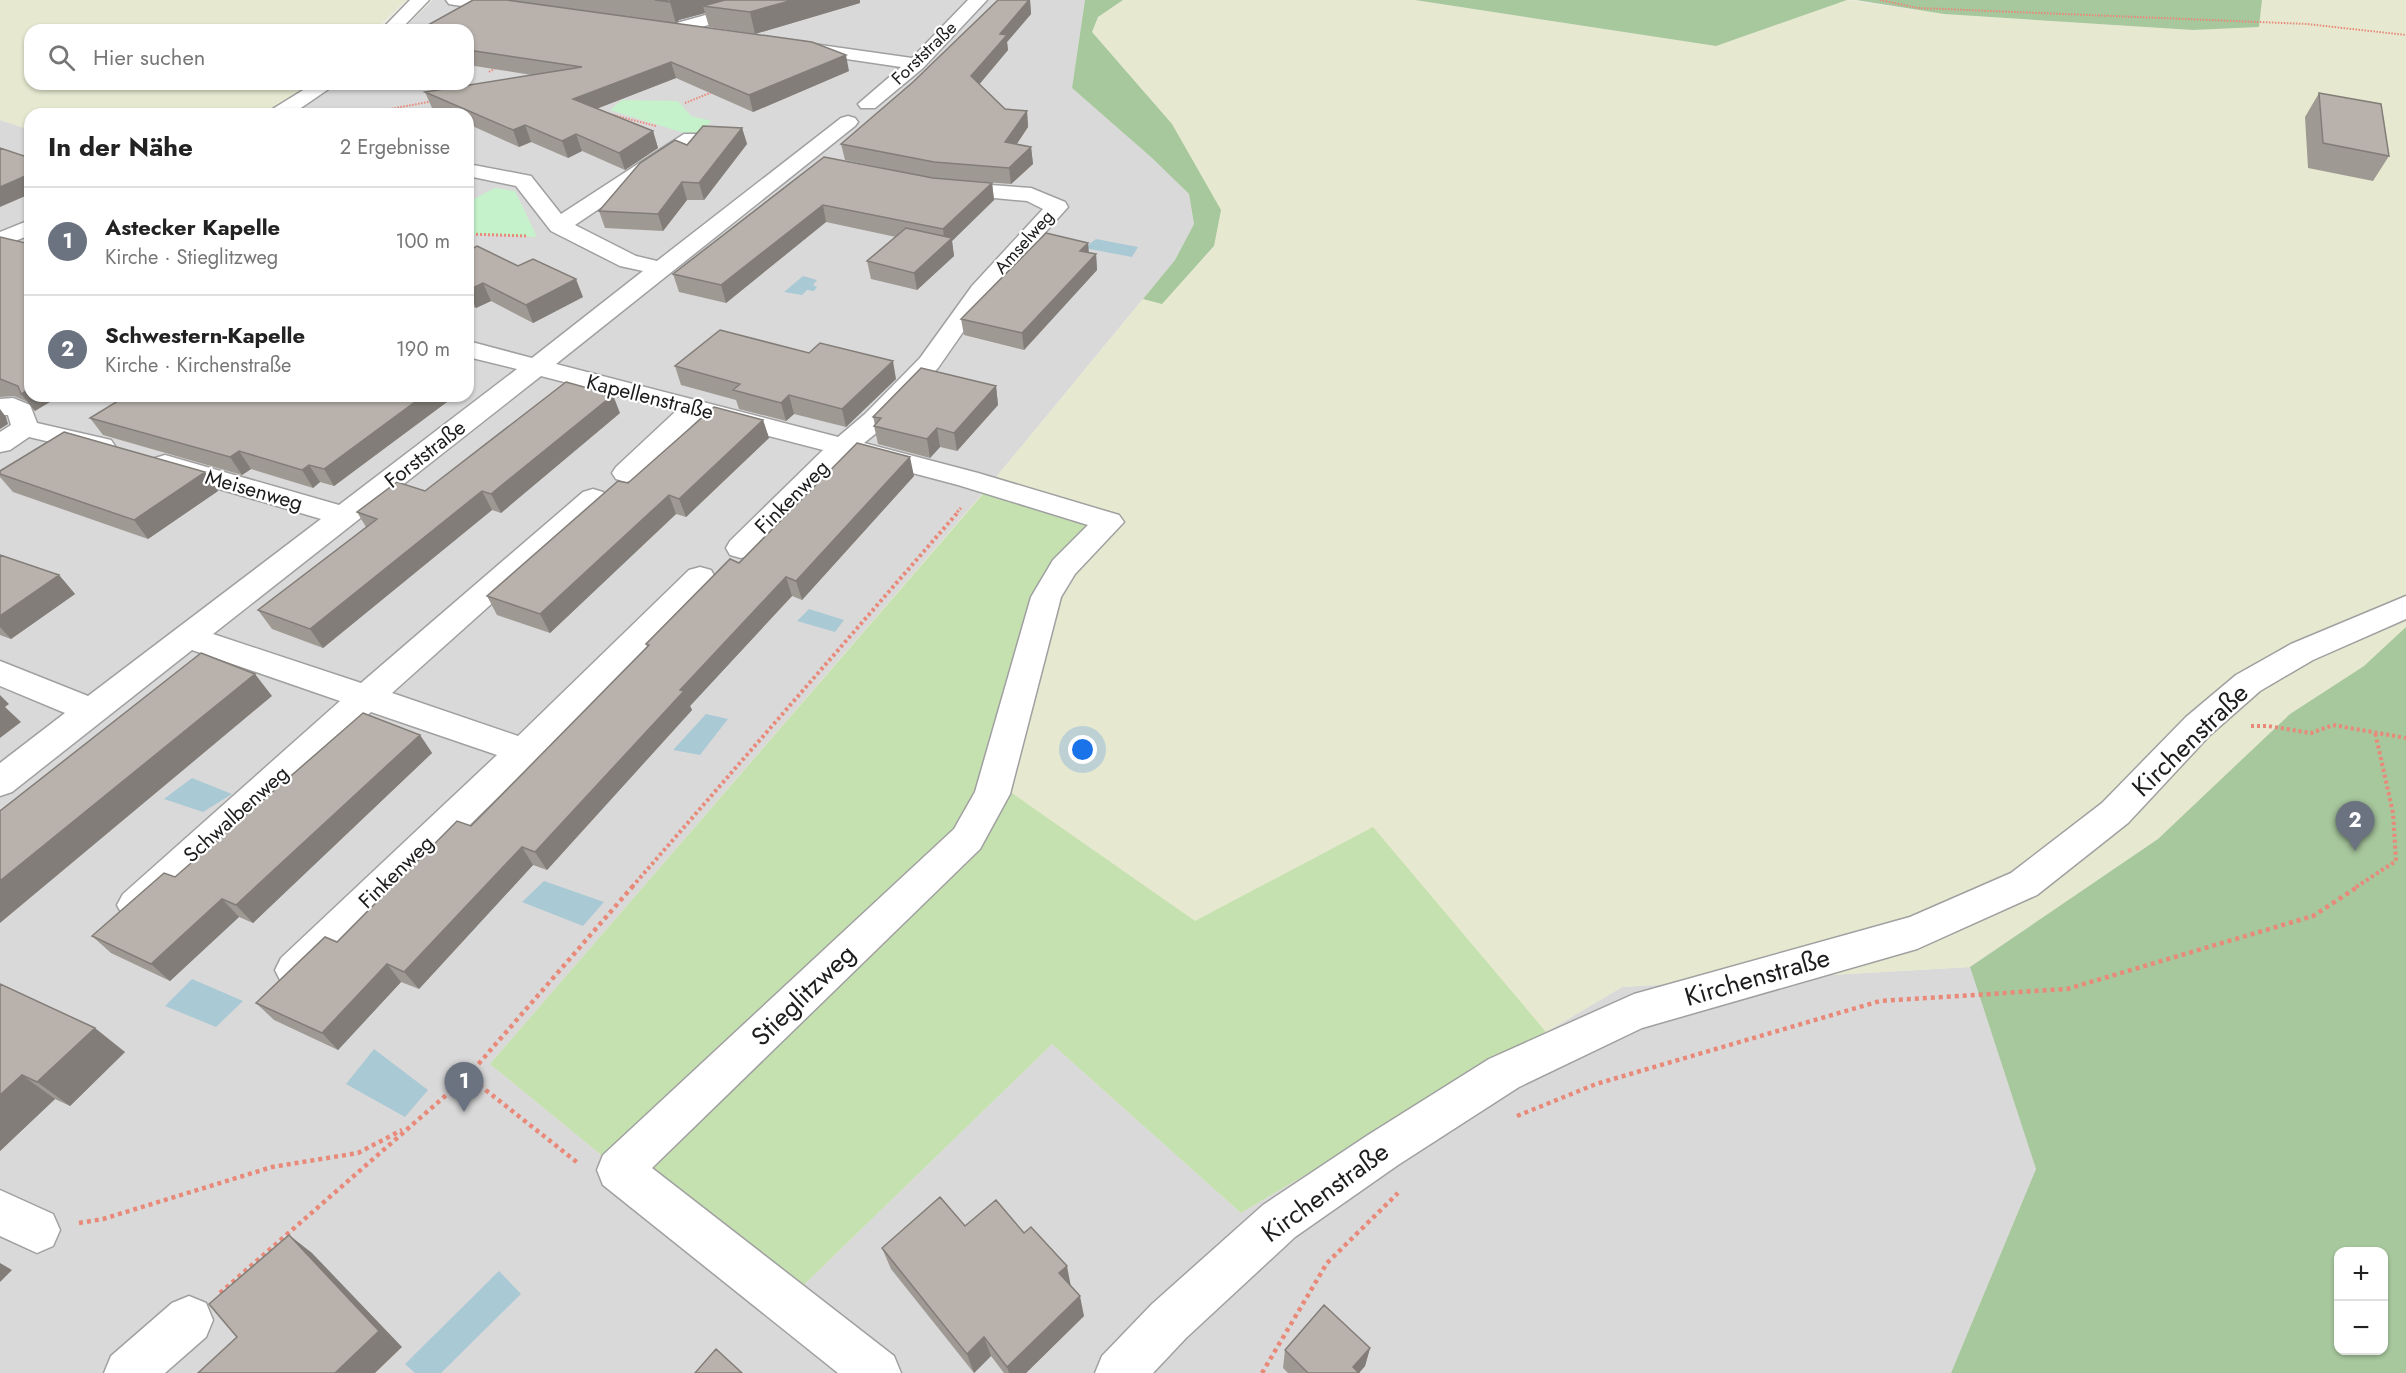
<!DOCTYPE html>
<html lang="de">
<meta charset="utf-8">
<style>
body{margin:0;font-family:Jost,sans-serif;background:#f6f6f6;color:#222}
.controls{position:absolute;right:18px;bottom:18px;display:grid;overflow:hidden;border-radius:12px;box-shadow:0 2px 4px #0004}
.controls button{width:54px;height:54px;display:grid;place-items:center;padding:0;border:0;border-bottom:2px solid #e0e0e0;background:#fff;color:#222;font:30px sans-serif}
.you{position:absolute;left:1083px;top:750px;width:21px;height:21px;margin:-15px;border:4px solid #fff;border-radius:50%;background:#1a73e8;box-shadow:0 0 0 9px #1a73e833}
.badge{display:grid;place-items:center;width:39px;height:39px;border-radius:50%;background:#1a73e8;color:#fff;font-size:20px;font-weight:700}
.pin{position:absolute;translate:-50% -50px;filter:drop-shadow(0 2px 3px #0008)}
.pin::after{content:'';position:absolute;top:32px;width:21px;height:18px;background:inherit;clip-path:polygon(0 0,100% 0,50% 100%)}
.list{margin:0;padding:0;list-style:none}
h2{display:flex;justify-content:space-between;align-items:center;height:78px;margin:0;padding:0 24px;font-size:26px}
h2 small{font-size:20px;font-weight:400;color:#767676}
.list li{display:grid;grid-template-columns:39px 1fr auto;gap:18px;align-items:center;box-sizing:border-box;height:108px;padding:0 24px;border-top:2px solid #e0e0e0}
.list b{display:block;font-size:22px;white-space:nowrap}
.list p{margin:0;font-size:20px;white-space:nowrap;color:#767676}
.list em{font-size:20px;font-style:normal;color:#767676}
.icon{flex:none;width:33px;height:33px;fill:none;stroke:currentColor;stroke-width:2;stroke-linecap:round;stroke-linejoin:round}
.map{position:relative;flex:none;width:2406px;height:1373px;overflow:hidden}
.search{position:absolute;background:#fff;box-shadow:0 2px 4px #0004;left:24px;top:24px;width:450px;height:66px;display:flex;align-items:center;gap:15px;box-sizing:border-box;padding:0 21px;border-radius:18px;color:#767676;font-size:22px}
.panel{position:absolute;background:#fff;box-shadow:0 2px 4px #0004;left:24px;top:108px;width:450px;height:294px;border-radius:18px}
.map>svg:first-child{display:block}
</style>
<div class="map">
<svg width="2406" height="1373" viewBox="0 0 2406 1373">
<rect width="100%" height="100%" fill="#eceae3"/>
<path fill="#dad9d9" d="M 433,0 L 1085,0 L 1072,88 L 1152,158 L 1189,194 L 1194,224 L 1175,260 L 978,499 L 491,1064 L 784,1303 L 1052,1043 L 1241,1213 L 1622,987 L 1970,967 L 2036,1169 L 1951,1373 L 0,1373 L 0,120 L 30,130 L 30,396 L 468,396 L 468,114 L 291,114 L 341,84 L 468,84 L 468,30 L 402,30 Z"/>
<path fill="#e6e9d0" d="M 0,0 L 406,0 L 375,30 L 30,30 L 30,84 L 312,84 L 262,114 L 30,114 L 30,130 L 0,120 Z
M 1123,0 L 1415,0 L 1716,46 L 1847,0 L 1944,14 L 2193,30 L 2259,27 L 2262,0 L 2406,0 L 2406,627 L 2364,666 L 2290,714 L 2158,839 L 1970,967 L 1622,987 L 1241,1213 L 1052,1044 L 784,1304 L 490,1064 L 978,499 L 1143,299 L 1162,303 L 1214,247 L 1172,124 L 1092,32 L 1098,17 Z"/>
<path fill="#c5e1af" d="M 990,486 L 1109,522 L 1064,567 L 996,782 L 1195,921 L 1373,827 L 1546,1032 L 1241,1213 L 1052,1044 L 784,1304 L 490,1064 Z"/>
<path fill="#a7c79d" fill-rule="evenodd" d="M 1085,0 L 1123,0 L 1098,17 L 1092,32 L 1172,124 L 1221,210 L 1214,246 L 1162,304 L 1143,299 L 1175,260 L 1194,224 L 1189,194 L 1152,158 L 1072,88 Z
M 1415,0 L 1847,0 L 1716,46 Z
M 1856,0 L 2262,0 L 2259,27 L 2193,30 L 1944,14 Z
M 2406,627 L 2406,1373 L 1951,1373 L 2036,1169 L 1970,967 L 2158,839 L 2290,714 L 2364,666 ZM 2338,1252 L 2384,1252 L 2384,1350 L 2338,1350 Z"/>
<path fill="#c5f2ca" d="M 622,100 L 678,101 L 691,116 L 712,121 L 694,136 L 610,110 Z
M 495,188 L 515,191 L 537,237 L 468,234 L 468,202 Z"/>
<path fill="#a9c9d5" d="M 1096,239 L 1138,247 L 1132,257 L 1084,248 Z
M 803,276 L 817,280 L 813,285 L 817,287 L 814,291 L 807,290 L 802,295 L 784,292 Z
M 809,609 L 844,620 L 835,632 L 797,621 Z
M 706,714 L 728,719 L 700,755 L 673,750 Z
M 192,778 L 232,794 L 203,812 L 164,799 Z
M 544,881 L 604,902 L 583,926 L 522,902 Z
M 192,979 L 243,1001 L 216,1027 L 165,1006 Z
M 374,1049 L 428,1090 L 405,1117 L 346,1084 Z
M 499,1271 L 521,1294 L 441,1373 L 415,1373 L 405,1364 Z"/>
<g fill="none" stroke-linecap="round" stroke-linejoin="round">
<g stroke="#a0a0a0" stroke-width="3">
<path id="minor" d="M 410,0 L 429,0 L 400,30 L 381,30 Z
M 446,0 L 493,0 L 519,4 L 522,8 L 519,12 L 513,13 L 455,5 L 449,4 Z
M 760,0 L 788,0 L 785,4 L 672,35 L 666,34 L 663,30 L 666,26 Z
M 968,0 L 987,0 L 923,68 L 875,108 L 861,108 L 858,104 L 901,67 L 799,52 L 793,51 L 790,47 L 793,43 L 799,42 L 912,58 Z
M 313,84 L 336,84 L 292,114 L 268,114 L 271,110 Z
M 848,116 L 855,118 L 858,122 L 855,126 L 556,364 L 838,437 L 865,414 L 920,358 L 972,286 L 1043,209 L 1027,201 L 941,193 L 938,188 L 941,183 L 949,182 L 1031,188 L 1065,202 L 1068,207 L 988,296 L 938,368 L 885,426 L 864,443 L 978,473 L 1119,515 L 1124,522 L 1075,574 L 1061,597 L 1010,794 L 980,849 L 652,1168 L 894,1356 L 901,1373 L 838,1373 L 603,1185 L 597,1170 L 603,1155 L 954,829 L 975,792 L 1031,597 L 1053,560 L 1088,525 L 958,485 L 848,456 L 752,555 L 741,558 L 730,555 L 726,548 L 730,541 L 823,450 L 700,418 L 636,479 L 626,482 L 616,479 L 612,473 L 616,467 L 676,411 L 541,376 L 213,634 L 361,683 L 583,492 L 593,489 L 603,492 L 607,498 L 603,504 L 392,693 L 518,736 L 689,570 L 700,567 L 711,570 L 715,577 L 711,584 L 536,760 L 309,982 L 295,987 L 281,982 L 275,970 L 281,958 L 497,755 L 371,712 L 149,916 L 136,921 L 123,916 L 117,905 L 123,894 L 340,701 L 192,650 L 12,792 L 0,796 L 0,763 L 65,713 L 0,686 L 0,661 L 88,696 L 321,519 L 155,470 L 151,464 L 155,458 L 165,455 L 339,505 L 517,369 L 468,357 L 468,341 L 532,358 L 643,271 L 620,266 L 551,231 L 516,186 L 468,176 L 468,164 L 531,176 L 561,214 L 684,134 L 698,134 L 701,138 L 698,142 L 575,225 L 636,256 L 657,261 L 841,118 Z
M 30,220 L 30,235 L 0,247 L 0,232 Z
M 13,398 L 30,405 L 37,423 L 111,440 L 115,446 L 111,452 L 101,454 L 29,437 L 10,450 L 0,452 L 0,432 L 11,425 L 8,415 L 0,415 L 0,399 Z
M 2406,596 L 2406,619 L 2313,660 L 2260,691 L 2210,735 L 2128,823 L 2037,895 L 1917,949 L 1642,1028 L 1519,1087 L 1398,1165 L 1295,1237 L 1186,1338 L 1153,1373 L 1095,1373 L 1102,1356 L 1152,1304 L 1263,1205 L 1368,1135 L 1489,1059 L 1634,994 L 1910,917 L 2011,873 L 2102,803 L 2186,717 L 2236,675 L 2291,644 Z
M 0,1190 L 53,1214 L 60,1230 L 53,1246 L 37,1253 L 0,1236 Z
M 189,1296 L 206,1303 L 213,1320 L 206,1337 L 165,1373 L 104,1373 L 111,1356 L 172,1303 Z"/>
</g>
<path stroke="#e88979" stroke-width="2" stroke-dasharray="1.5 1.5" stroke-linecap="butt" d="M 1880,0 L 1918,8 L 2307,24 L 2406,35
M 489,72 L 497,67
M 685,103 L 715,91
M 605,113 L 656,126
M 362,114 L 434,101"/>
<path stroke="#e88979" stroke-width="3" stroke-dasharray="2 2" stroke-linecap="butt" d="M 468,234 L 528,236
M 957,512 L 961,508"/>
<path stroke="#e88979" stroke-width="4" stroke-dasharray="3 3" stroke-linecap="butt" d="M 2251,726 L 2268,726 L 2311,733 L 2333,725 L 2406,738
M 632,887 L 959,511
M 2356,887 L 2396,861 L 2393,813 L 2375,732"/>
<path stroke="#e88979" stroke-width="4.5" stroke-dasharray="4 4" stroke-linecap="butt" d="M 468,1076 L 633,886
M 1517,1116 L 1596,1084 L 1880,1001 L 2067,989 L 2313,916 L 2359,886
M 79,1223 L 103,1219 L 272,1167 L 358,1153 L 402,1130
M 220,1293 L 468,1076 L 578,1163
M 1262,1373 L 1327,1263 L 1398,1193"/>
<use href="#minor" fill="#fff" fill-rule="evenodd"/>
</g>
<path fill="#9f9994" d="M 508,0 L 860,0 L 860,3 L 755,34 L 709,27 L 705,13 L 679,20 L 676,23 L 849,71 L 753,112 L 676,78 L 596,109 L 653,131 L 658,148 L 625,170 L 582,151 L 568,158 L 531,142 L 519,147 L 468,124 L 468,114 L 445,114 L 432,108 L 425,92 L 532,75 L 468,65 L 468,30 Z
M 998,0 L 1030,0 L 1031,14 L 1007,42 L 1008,50 L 979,84 L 1005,109 L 1027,111 L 1028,127 L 1017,144 L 1031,147 L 1033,164 L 1011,184 L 971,181 L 992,183 L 994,200 L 952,241 L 954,256 L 917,290 L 871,279 L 867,261 L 896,237 L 826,222 L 726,303 L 679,292 L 673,274 L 824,157 L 926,177 L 845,160 L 841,144 L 913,82 Z
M 2319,93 L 2389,156 L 2373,181 L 2308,168 L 2305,117 Z
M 742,128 L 747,144 L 704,200 L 687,200 L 663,231 L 605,228 L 599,211 L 687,145 Z
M 0,237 L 35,411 L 28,402 L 14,396 L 0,397 Z
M 1088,243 L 1089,253 L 1096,254 L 1097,270 L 1024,350 L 964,335 L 961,319 Z
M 468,251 L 583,297 L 533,323 L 491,301 L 476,308 L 468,304 Z
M 675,366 L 896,379 L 846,427 L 794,414 L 786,421 L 739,409 L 736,400 L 681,385 Z
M 996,386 L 998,405 L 957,451 L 940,447 L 930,458 L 878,444 L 874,426 L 875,425 L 873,417 Z
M 455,396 L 334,486 L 320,482 L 313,488 L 251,469 L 242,475 L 103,435 L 90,418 Z
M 620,413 L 501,513 L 492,510 L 323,648 L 272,629 L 258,610 L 366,527 L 357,512 L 425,491 Z
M 763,420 L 769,438 L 686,517 L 676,514 L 550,633 L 497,615 L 487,596 L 628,483 Z
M 0,471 L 205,472 L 218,491 L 148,539 L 13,492 L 0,477 Z
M 914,476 L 802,600 L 792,596 L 690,706 L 692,710 L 547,870 L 533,865 L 419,989 L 401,982 L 338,1050 L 274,1020 L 256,1003 L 337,942 L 471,826 L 647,647 L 646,644 L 739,563 Z
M 0,555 L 59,575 L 75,594 L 11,639 L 0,635 Z
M 420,735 L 432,753 L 253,923 L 239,917 L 170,981 L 111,953 L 92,936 L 175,877 Z
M 0,984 L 125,1052 L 70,1106 L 55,1099 L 0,1151 Z
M 965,1226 L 1070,1286 L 1084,1316 L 1026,1373 L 1004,1373 L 991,1356 L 974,1373 L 891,1269 L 882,1248 Z
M 1370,1348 L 1365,1366 L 1359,1373 L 1288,1373 L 1283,1368 L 1285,1350 Z"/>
<path fill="#827d78" d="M 672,0 L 752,0 L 703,6 L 705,13 L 679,20 L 676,24 L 670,2 Z
M 793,0 L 860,0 L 860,3 L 755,34 L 750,12 Z
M 1029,0 L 1030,0 L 1031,14 L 1007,42 L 1008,50 L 973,92 L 971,76 L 1000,34 Z
M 846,55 L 849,71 L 753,112 L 749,95 Z
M 671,62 L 676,78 L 578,116 L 573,99 Z
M 1027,111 L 1028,127 L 1007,158 L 1005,142 Z
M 525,125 L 531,142 L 519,147 L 513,130 Z
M 742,128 L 747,144 L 704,200 L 699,183 Z
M 653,131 L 658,148 L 625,170 L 619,153 Z
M 576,134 L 582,151 L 568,158 L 562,141 Z
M 1031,147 L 1033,164 L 1011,184 L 1009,168 Z
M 30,174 L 30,194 L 0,207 L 0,187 Z
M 682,182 L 687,200 L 663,231 L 658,214 Z
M 992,183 L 994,200 L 952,241 L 954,256 L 917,290 L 914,273 L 945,244 L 943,229 Z
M 823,205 L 826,222 L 726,303 L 721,285 Z
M 1088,243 L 1089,259 L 1080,251 Z
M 1096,254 L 1097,270 L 1024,350 L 1022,333 Z
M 576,279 L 583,297 L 533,323 L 526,305 Z
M 483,283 L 491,301 L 476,308 L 468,290 Z
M 893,361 L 896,379 L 846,427 L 842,409 Z
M 468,368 L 474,381 L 468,386 Z
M 996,386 L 998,405 L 957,451 L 954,433 Z
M 30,389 L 30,396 L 60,396 L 35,411 L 21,394 Z
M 613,395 L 620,413 L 501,513 L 491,494 Z
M 789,395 L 794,414 L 786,421 L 781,403 Z
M 423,396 L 455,396 L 334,486 L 324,469 Z
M 0,409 L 6,417 L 8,424 L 0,429 Z
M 763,420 L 769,438 L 686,517 L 679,499 Z
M 937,428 L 940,447 L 930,458 L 927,439 Z
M 239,451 L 251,469 L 242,475 L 230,457 Z
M 910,457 L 914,476 L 802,600 L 796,581 Z
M 309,465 L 320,482 L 313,488 L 302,470 Z
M 205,472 L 218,491 L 148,539 L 134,520 Z
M 482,491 L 492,510 L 323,648 L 310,629 Z
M 669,495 L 676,514 L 550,633 L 540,614 Z
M 59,575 L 75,594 L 11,639 L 0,627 L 0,616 Z
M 786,577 L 792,596 L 690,706 L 692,710 L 547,870 L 535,852 L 680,690 Z
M 255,674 L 272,696 L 0,923 L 0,881 Z
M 0,695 L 9,704 L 5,707 L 21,722 L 0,738 Z
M 420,735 L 432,753 L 253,923 L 236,905 Z
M 522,847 L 533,865 L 419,989 L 404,972 Z
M 222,899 L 239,917 L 170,981 L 151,964 Z
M 387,964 L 401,982 L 338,1050 L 322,1033 Z
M 95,1028 L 125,1052 L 70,1106 L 37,1082 Z
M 22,1075 L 55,1099 L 0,1151 L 0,1095 Z
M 289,1235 L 312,1253 L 402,1347 L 375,1373 L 335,1373 Z
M 0,1263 L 12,1270 L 0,1282 Z
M 1067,1266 L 1071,1287 L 1059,1273 Z
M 1080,1296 L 1084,1316 L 1026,1373 L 1009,1373 L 1007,1367 Z
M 984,1337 L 991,1356 L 974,1373 L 967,1354 Z
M 1370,1348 L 1365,1366 L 1359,1373 L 1353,1367 Z"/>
<path fill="#b9b2ac" stroke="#827d78" stroke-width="1.5" d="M 473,0 L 507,0 L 812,42 L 846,55 L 749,95 L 671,62 L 573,99 L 653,131 L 619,153 L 576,134 L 562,141 L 525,125 L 513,130 L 425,92 L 582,67 L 468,50 L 468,30 L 419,30 Z
M 655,0 L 672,0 L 670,2 Z
M 725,0 L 793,0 L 750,12 L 703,6 Z
M 998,0 L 1029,0 L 1000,34 L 1007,35 L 971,76 L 1005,109 L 1027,111 L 1005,142 L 1031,147 L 1009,168 L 934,162 L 841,144 L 913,82 Z
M 2319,93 L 2381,104 L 2389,156 L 2323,143 Z
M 703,126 L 742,128 L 699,183 L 682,182 L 658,214 L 599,211 L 640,163 L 675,140 L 687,145 Z
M 0,148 L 30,158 L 30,174 L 0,187 Z
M 824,157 L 933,178 L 992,183 L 943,229 L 823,205 L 721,285 L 673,274 Z
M 906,228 L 952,238 L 914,273 L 867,261 Z
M 1046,233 L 1088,243 L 1080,251 L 1096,254 L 1022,333 L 961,319 Z
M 0,237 L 30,244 L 30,389 L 21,394 L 18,386 L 0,379 Z
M 477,246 L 518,266 L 533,259 L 576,279 L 526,305 L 483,283 L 468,290 L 468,251 Z
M 720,330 L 809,353 L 820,343 L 893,361 L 842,409 L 789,395 L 781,403 L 733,390 L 740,384 L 675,366 Z
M 921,368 L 996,386 L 954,433 L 937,428 L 927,439 L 874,426 L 881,418 L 873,417 Z
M 566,382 L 613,395 L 491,494 L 482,491 L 310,629 L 258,610 L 377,519 L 357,512 L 397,482 L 425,491 Z
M 126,396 L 423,396 L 324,469 L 309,465 L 302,470 L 239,451 L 230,457 L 90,418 Z
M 714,407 L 763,420 L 679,499 L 669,495 L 540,614 L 487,596 L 618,481 L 628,483 Z
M 64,432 L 205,472 L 134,520 L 0,474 L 0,471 Z
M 857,443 L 910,457 L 796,581 L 786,577 L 680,690 L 684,691 L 535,852 L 522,847 L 404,972 L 387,964 L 322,1033 L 256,1003 L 325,937 L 337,942 L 457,821 L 471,826 L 649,645 L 646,644 L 730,559 L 739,563 Z
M 0,555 L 59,575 L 0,616 Z
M 201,653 L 255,674 L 0,881 L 0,811 Z
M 363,713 L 420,735 L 236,905 L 222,899 L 151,964 L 92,936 L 164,873 L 175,877 Z
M 0,984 L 95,1028 L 37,1082 L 22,1075 L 0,1095 Z
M 940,1197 L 965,1226 L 996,1200 L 1024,1233 L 1031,1227 L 1067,1266 L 1059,1273 L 1080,1296 L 1007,1367 L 984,1337 L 967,1354 L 882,1248 Z
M 289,1235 L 379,1331 L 335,1373 L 198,1373 L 237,1337 L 209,1304 Z
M 1324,1305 L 1370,1348 L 1353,1367 L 1359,1373 L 1308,1373 L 1285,1350 Z
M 716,1349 L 742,1373 L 695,1373 Z"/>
<g text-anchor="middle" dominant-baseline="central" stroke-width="4.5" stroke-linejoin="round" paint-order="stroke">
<g font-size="18" fill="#1c1c1c" stroke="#fff">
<text transform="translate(924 53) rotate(-44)">Forststraße</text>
<text transform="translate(1024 242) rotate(-48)">Amselweg</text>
</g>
<g font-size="21" fill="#1c1c1c" stroke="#fff">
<text transform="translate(650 397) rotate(14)">Kapellenstraße</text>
<text transform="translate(425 454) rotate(-38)">Forststraße</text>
<text transform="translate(254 490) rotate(16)">Meisenweg</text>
<text transform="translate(792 497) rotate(-45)">Finkenweg</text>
<text transform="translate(236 814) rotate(-42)">Schwalbenweg</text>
<text transform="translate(396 872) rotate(-44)">Finkenweg</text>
</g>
<g font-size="26" fill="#1c1c1c" stroke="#fff">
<text transform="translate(2190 740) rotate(-44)">Kirchenstraße</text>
<text transform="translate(1757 977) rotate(-16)">Kirchenstraße</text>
<text transform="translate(803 995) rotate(-44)">Stieglitzweg</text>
<text transform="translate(1325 1192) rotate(-36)">Kirchenstraße</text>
</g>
</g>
</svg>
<div class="controls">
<button>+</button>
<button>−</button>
</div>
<div class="you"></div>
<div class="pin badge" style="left:464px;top:1112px;background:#6b7280">1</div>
<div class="pin badge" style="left:2355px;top:851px;background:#6b7280">2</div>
<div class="search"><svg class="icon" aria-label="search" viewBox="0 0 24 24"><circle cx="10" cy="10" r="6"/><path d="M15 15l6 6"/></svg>Hier suchen</div>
<section class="panel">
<h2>In der Nähe<small>2 Ergebnisse</small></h2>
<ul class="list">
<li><span class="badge" style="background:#6b7280">1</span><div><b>Astecker Kapelle</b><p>Kirche · Stieglitzweg</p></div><em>100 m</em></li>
<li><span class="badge" style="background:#6b7280">2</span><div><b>Schwestern-Kapelle</b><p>Kirche · Kirchenstraße</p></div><em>190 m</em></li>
</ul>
</section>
</div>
